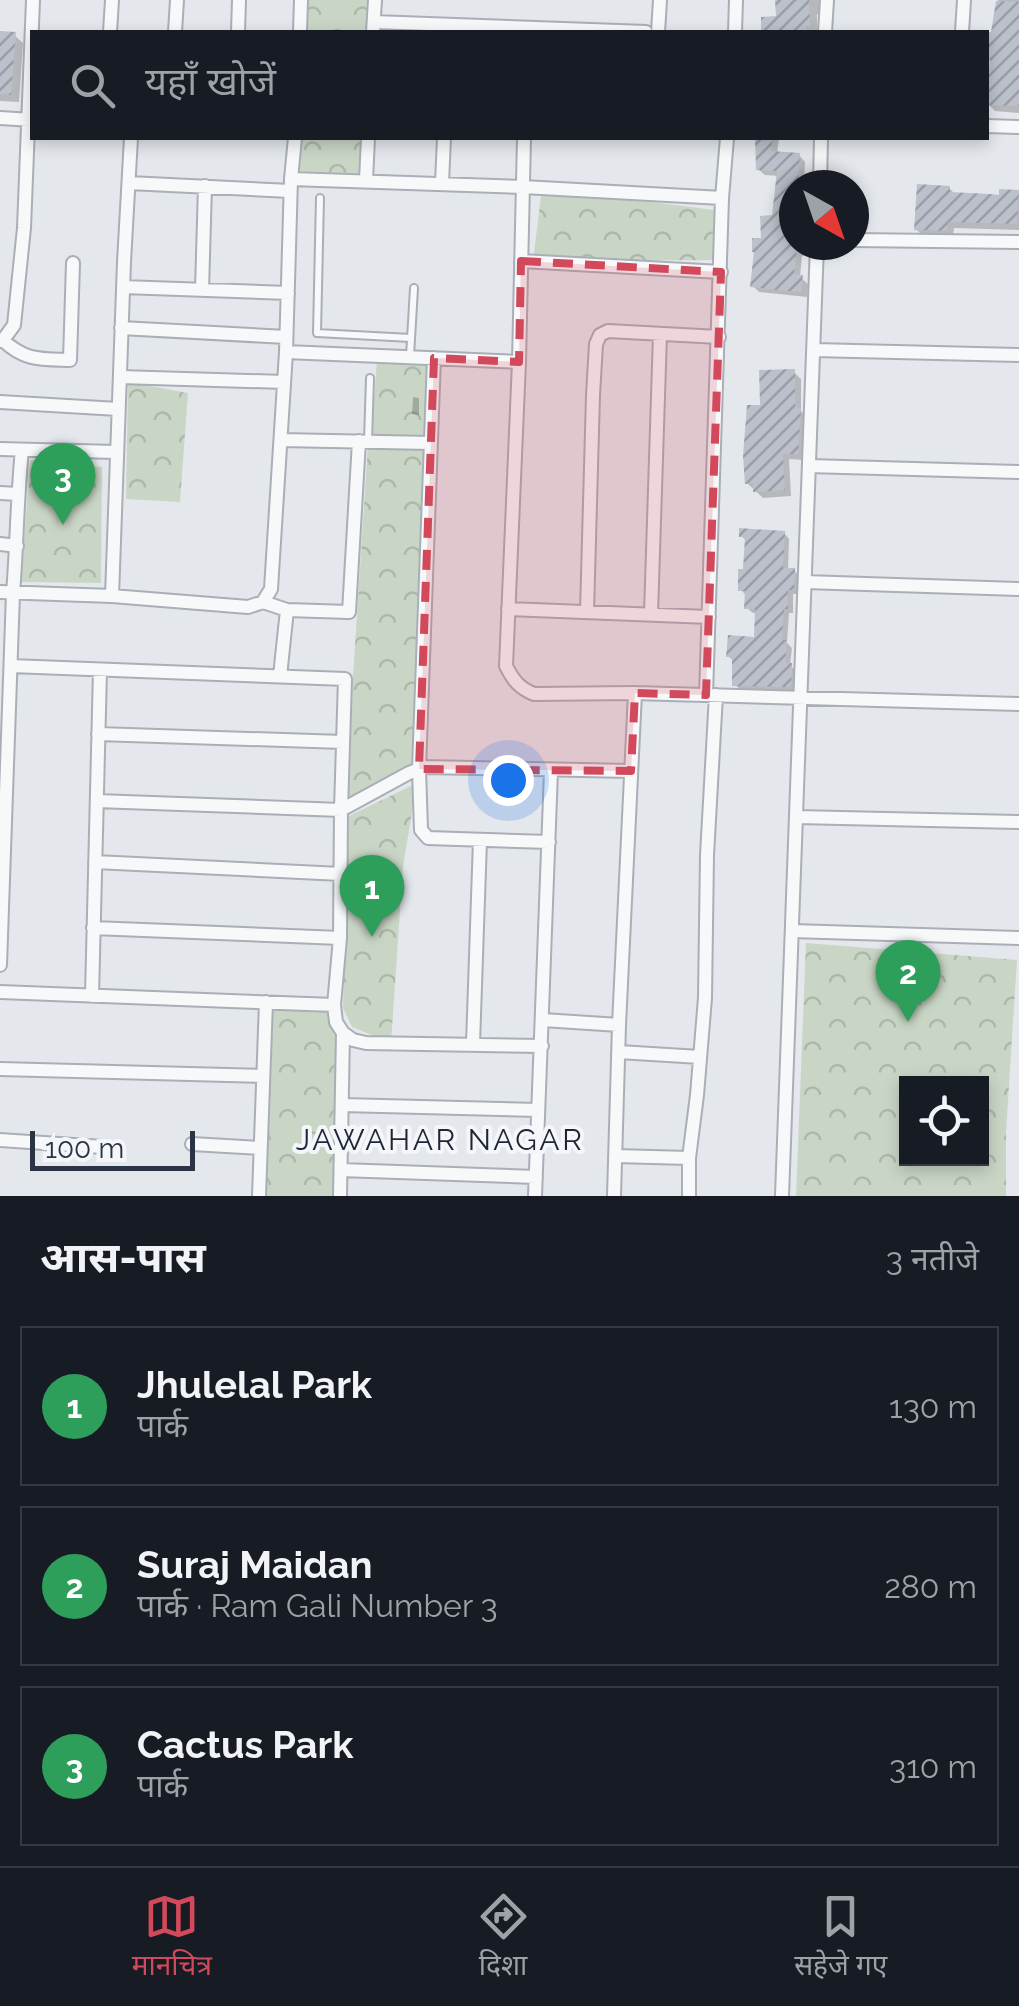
<!DOCTYPE html>
<html lang="hi">
<meta charset="utf-8">
<style>
body{margin:0;font-family:Raleway,"Noto Sans Devanagari",sans-serif;background:#20242c;color:#f1f3f6}
.controls{position:absolute;right:30px;bottom:30px;display:grid;overflow:hidden;border-radius:0px;box-shadow:0 5px 15px #0003}
.controls button{width:90px;height:90px;display:grid;place-items:center;padding:0;border:0;border-bottom:2px solid #363941;background:#171b24;color:#f1f3f6;font:50px sans-serif}
.compass{position:absolute;left:779px;top:170px;width:90px;height:90px;border-radius:50%;background:#171b24;box-shadow:0 5px 15px #0003;rotate:140deg}
.scale{position:absolute;left:30px;bottom:25px;width:165px;box-sizing:border-box;padding-left:10px;border:5px solid #2b3445;border-top:0;font-size:28px;line-height:35px;white-space:nowrap;color:#2b3445;-webkit-text-stroke:8px #f4f6f9;paint-order:stroke}
.you{position:absolute;left:508px;top:780px;width:35px;height:35px;margin:-25px;border:8px solid #fff;border-radius:50%;background:#1a73e8;box-shadow:0 0 0 15px #1a73e833}
.badge{display:grid;place-items:center;width:65px;height:65px;border-radius:50%;background:#d1495b;color:#fff;font-size:32px;font-weight:700}
.pin{position:absolute;translate:-50% -82px;filter:drop-shadow(0 2px 5px #0008)}
.pin::after{content:'';position:absolute;top:52px;width:35px;height:30px;background:inherit;clip-path:polygon(0 0,100% 0,50% 100%)}
.list{margin:0;padding:0;list-style:none}
h2{display:flex;justify-content:space-between;align-items:center;height:130px;margin:0;padding:0 40px;font-size:42px}
h2 small{font-size:32px;font-weight:400;color:#9ea1a6}
.list li{display:grid;grid-template-columns:65px 1fr auto;gap:30px;align-items:center;box-sizing:border-box;height:160px;margin:0 20px 20px;padding:0 20px;border:2px solid #363941;border-radius:0px}
.list b{display:block;font-size:38px;white-space:nowrap}
.list p{margin:0;font-size:32px;white-space:nowrap;color:#9ea1a6}
.list em{font-size:32px;font-style:normal;color:#9ea1a6}
.icon{flex:none;width:55px;height:55px;fill:none;stroke:currentColor;stroke-width:2;stroke-linecap:round;stroke-linejoin:round}
.map{position:relative;flex:none;width:1019px;height:1196px;overflow:hidden}
.search{position:absolute;background:#171b24;box-shadow:0 5px 15px #0003;left:30px;right:30px;top:30px;height:110px;display:flex;align-items:center;gap:25px;box-sizing:border-box;padding:0 35px;border-radius:0px;color:#9ea1a6;font-size:38px}
.sheet{height:670px;background:#171b24}
nav{display:flex;justify-content:space-around;align-items:center;box-sizing:border-box;height:140px;border-top:2px solid #363941;background:#171b24;font-size:28px;color:#9ea1a6}
nav a{display:grid;justify-items:center;gap:5px}
nav .on{color:#d1495b}
.map>svg:first-child{display:block}
</style>
<div class="map">
<svg width="1019" height="1196" viewBox="0 0 1019 1196">
<defs>
<pattern id="forest-crowns" width="20" height="18" patternUnits="userSpaceOnUse" patternTransform="scale(2.5)"><rect width="20" height="18" fill="#c9d6c5"/><path d="M2 6a3 3 0 1 1 6 0M12 15a3 3 0 1 1 6 0" fill="none" stroke="#adb8ab"/></pattern>
<pattern id="building-hatch" width="6" height="6" patternUnits="userSpaceOnUse" patternTransform="scale(2.5)"><rect width="6" height="6" fill="#bbc0ca"/><path d="M-1 1l2-2M0 6l6-6M5 7l2-2" fill="none" stroke="#989da6"/></pattern>
</defs>
<rect width="100%" height="100%" fill="#e4e7ec"/>
<path fill="url(#forest-crowns)" fill-rule="evenodd" d="M 305,0 L 371,0 L 370,32 L 305,32 Z
M 299,138 L 365,138 L 363,174 L 296,173 Z
M 542,188 L 722,211 L 721,260 L 533,261 Z
M 377,360 L 429,365 L 414,767 L 345,801 L 368,445 L 371,438 Z
M 128,382 L 188,393 L 180,502 L 126,499 Z
M 30,460 L 102,467 L 101,583 L 21,582 Z
M 417,783 L 403,866 L 391,1043 L 352,1027 L 343,1008 L 349,816 Z
M 806,943 L 1017,960 L 1006,1133 L 1006,1196 L 796,1196 ZM 906,1084 L 982,1084 L 982,1158 L 906,1158 Z
M 269,1006 L 330,1010 L 338,1034 L 336,1196 L 263,1196 Z"/>
<path fill="#0003" d="M 778,0 L 823,0 L 823,14 L 817,14 L 817,32 L 763,32 L 763,19 L 778,19 Z
M 998,0 L 1019,0 L 1019,113 L 995,111 L 986,102 L 986,87 L 990,87 L 992,62 L 986,57 L 986,40 L 989,41 L 993,35 Z
M 0,34 L 14,35 L 23,43 L 19,102 L 0,101 Z
M 758,138 L 779,138 L 777,154 L 799,155 L 805,162 L 804,185 L 794,185 L 794,245 L 809,245 L 809,255 L 802,256 L 800,277 L 808,284 L 807,297 L 759,292 L 753,286 L 774,217 L 779,176 L 765,175 L 758,169 Z
M 949,188 L 955,194 L 1001,197 L 1001,192 L 1019,192 L 1019,230 L 954,228 L 953,237 L 923,236 L 916,229 Z
M 794,372 L 801,379 L 801,411 L 807,417 L 804,460 L 789,459 L 791,496 L 763,498 L 747,483 L 762,408 Z
M 413,397 L 419,398 L 419,415 L 412,414 Z
M 784,533 L 789,539 L 788,571 L 794,571 L 800,576 L 799,594 L 793,594 L 793,613 L 789,613 L 787,643 L 792,648 L 790,665 L 796,671 L 795,692 L 741,690 L 735,685 L 735,662 L 728,656 L 756,640 L 757,613 L 753,613 L 747,608 L 747,596 L 741,590 L 745,572 L 747,541 L 741,536 Z"/>
<path fill="url(#building-hatch)" d="M 775,0 L 809,0 L 810,26 L 806,26 L 806,32 L 761,32 L 761,17 L 776,16 Z
M 996,1 L 1019,2 L 1019,106 L 986,105 L 990,56 L 986,56 L 987,32 L 991,32 Z
M 0,31 L 16,32 L 11,95 L 0,94 Z
M 755,138 L 773,138 L 771,151 L 800,153 L 798,185 L 794,185 L 794,245 L 797,245 L 794,274 L 803,275 L 801,292 L 750,287 L 754,252 L 752,252 L 752,238 L 761,238 L 760,216 L 772,215 L 777,171 L 756,170 Z
M 917,184 L 950,186 L 950,192 L 990,194 L 999,195 L 999,189 L 1019,190 L 1017,224 L 948,222 L 947,231 L 914,230 Z
M 795,369 L 795,407 L 801,408 L 798,454 L 783,454 L 785,490 L 753,492 L 753,483 L 745,484 L 743,456 L 747,405 L 760,405 L 759,370 Z
M 739,528 L 785,531 L 783,568 L 795,568 L 794,590 L 788,590 L 788,609 L 784,609 L 782,640 L 787,640 L 785,663 L 792,663 L 791,687 L 732,686 L 732,657 L 726,657 L 728,635 L 754,637 L 755,609 L 744,609 L 745,591 L 738,591 L 738,569 L 743,569 L 745,537 L 739,537 Z"/>
<g fill="none" stroke-linecap="round" stroke-linejoin="round">
<g stroke="#a9aeb7" stroke-width="10">
<path id="lane" d="M 320,198 L 317,333 L 411,338
M 410,356 L 414,288
M 368,441 L 370,378"/>
</g>
<g stroke="#a9aeb7" stroke-width="16">
<path id="street" d="M 374,22 L 646,32
M 110,32 L 112,0
M 175,32 L 177,0
M 238,32 L 239,0
M 300,32 L 301,0
M 373,32 L 375,0
M 658,32 L 660,0
M 735,32 L 736,0
M 825,32 L 827,0
M 962,32 L 964,0
M 0,118 L 32,120
M 986,126 L 1019,127
M 524,138 L 519,362 L 506,666 C 513,680 519,688 534,694 L 635,693 L 1019,704
M 291,179 L 523,187 L 722,198
M 366,180 L 368,138
M 129,183 L 290,191
M 442,183 L 444,138
M 820,185 L 821,138
M 854,240 L 1019,242
M 521,261 L 721,272
M 123,287 L 288,293
M 202,290 L 205,186
M 121,328 L 286,337
M 3,340 C 24,361 42,359 70,360 L 73,263
M 0,341 L 3,340 L 14,325 L 24,228 L 33,0
M 814,350 L 1019,355
M 286,352 L 519,362
M 434,358 L 419,769 L 421,830 L 428,838 L 549,842
M 120,377 L 284,382
M 0,402 L 118,409
M 281,440 L 431,443
M 0,449 L 116,452
M 809,466 L 1019,472
M 0,493 L 18,494
M 0,544 L 17,546
M 805,582 L 1019,589
M 0,592 L 112,596 L 248,607 L 263,602 L 271,589 L 286,352 L 291,179 L 295,138
M 112,596 L 124,262 L 131,138
M 263,602 L 287,610 L 349,612 L 359,441
M 508,609 L 709,617
M 587,612 L 593,395 L 596,344 L 600,335 L 608,331 L 719,337
M 651,614 L 660,334
M 11,666 L 345,679 L 341,810 L 340,938 L 334,1005 L 336,1022 L 343,1033 L 353,1040 L 366,1043 L 542,1046
M 280,676 L 287,610
M 706,695 L 722,198 L 727,138
M 98,734 L 343,742
M 97,801 L 341,810 L 409,773 L 424,767 L 631,771
M 797,817 L 1019,822
M 95,862 L 341,874
M 93,928 L 340,938
M 792,931 L 1019,938
M 0,965 L 13,593 C 17,545 17,498 22,450
M 0,992 L 334,1005
M 92,996 L 100,670
M 543,1020 L 619,1025
M 473,1044 L 480,840
M 619,1052 L 700,1057
M 0,1069 L 263,1076
M 342,1105 L 538,1110
M 0,1140 L 103,1147
M 192,1144 L 260,1148
M 615,1156 L 689,1158 L 689,1196
M 689,1158 L 697,1095 L 705,998 L 707,855 L 716,695
M 341,1170 L 536,1177
M 259,1196 L 266,1002
M 340,1196 L 343,1033
M 535,1196 L 551,771
M 614,1196 L 619,1025 L 635,693
M 782,1196 L 817,245"/>
</g>
<use href="#lane" stroke="#f7f8fa" stroke-width="6"/>
<use href="#street" stroke="#f7f8fa" stroke-width="12"/>
</g>
<path fill="#d1495b" fill-opacity="0.2" stroke="#d1495b" stroke-width="8" stroke-dasharray="20 12" stroke-linejoin="round" d="M 521,261 L 721,272 L 706,695 L 635,693 L 631,771 L 419,769 L 434,358 L 519,362 Z"/>
<g text-anchor="middle" dominant-baseline="central" stroke-width="8" stroke-linejoin="round" paint-order="stroke">
<g font-size="30" letter-spacing="2.5" fill="#1d2536" stroke="#f4f6f9">
<text x="440" y="1139">JAWAHAR NAGAR</text>
</g>
</g>
</svg>
<div class="controls">
<button><svg class="icon" aria-label="locate" viewBox="0 0 24 24"><circle cx="12" cy="12" r="6"/><path d="M12 2v4M12 18v4M2 12h4M18 12h4"/></svg></button>
</div>
<svg class="compass" viewBox="-18 -18 36 36"><path d="M0-13l5 13h-10z" fill="#e53935"/><path d="M0 13l5-13h-10z" fill="#9ea1a6"/></svg>
<div class="scale">100 m</div>
<div class="you"></div>
<div class="pin badge" style="left:372px;top:937px;background:#2e9e5b">1</div>
<div class="pin badge" style="left:908px;top:1022px;background:#2e9e5b">2</div>
<div class="pin badge" style="left:63px;top:525px;background:#2e9e5b">3</div>
<div class="search"><svg class="icon" aria-label="search" viewBox="0 0 24 24"><circle cx="10" cy="10" r="6"/><path d="M15 15l6 6"/></svg>यहाँ खोजें</div>
</div>
<section class="sheet">
<h2>आस-पास<small>3 नतीजे</small></h2>
<ul class="list">
<li><span class="badge" style="background:#2e9e5b">1</span><div><b>Jhulelal Park</b><p>पार्क</p></div><em>130 m</em></li>
<li><span class="badge" style="background:#2e9e5b">2</span><div><b>Suraj Maidan</b><p>पार्क · Ram Gali Number 3</p></div><em>280 m</em></li>
<li><span class="badge" style="background:#2e9e5b">3</span><div><b>Cactus Park</b><p>पार्क</p></div><em>310 m</em></li>
</ul>
</section>
<nav>
<a class="on"><svg class="icon" aria-label="map" viewBox="0 0 24 24"><path d="M3 6l6-2 6 2 6-2v14l-6 2-6-2-6 2zM9 4v14M15 6v14"/></svg>मानचित्र</a>
<a><svg class="icon" aria-label="directions" viewBox="0 0 24 24"><path d="M12 3l9 9-9 9-9-9zM9 14v-3h6M13 9l2 2-2 2"/></svg>दिशा</a>
<a><svg class="icon" aria-label="saved" viewBox="0 0 24 24"><path d="M7 4h10v16l-5-4-5 4z"/></svg>सहेजे गए</a>
</nav>
